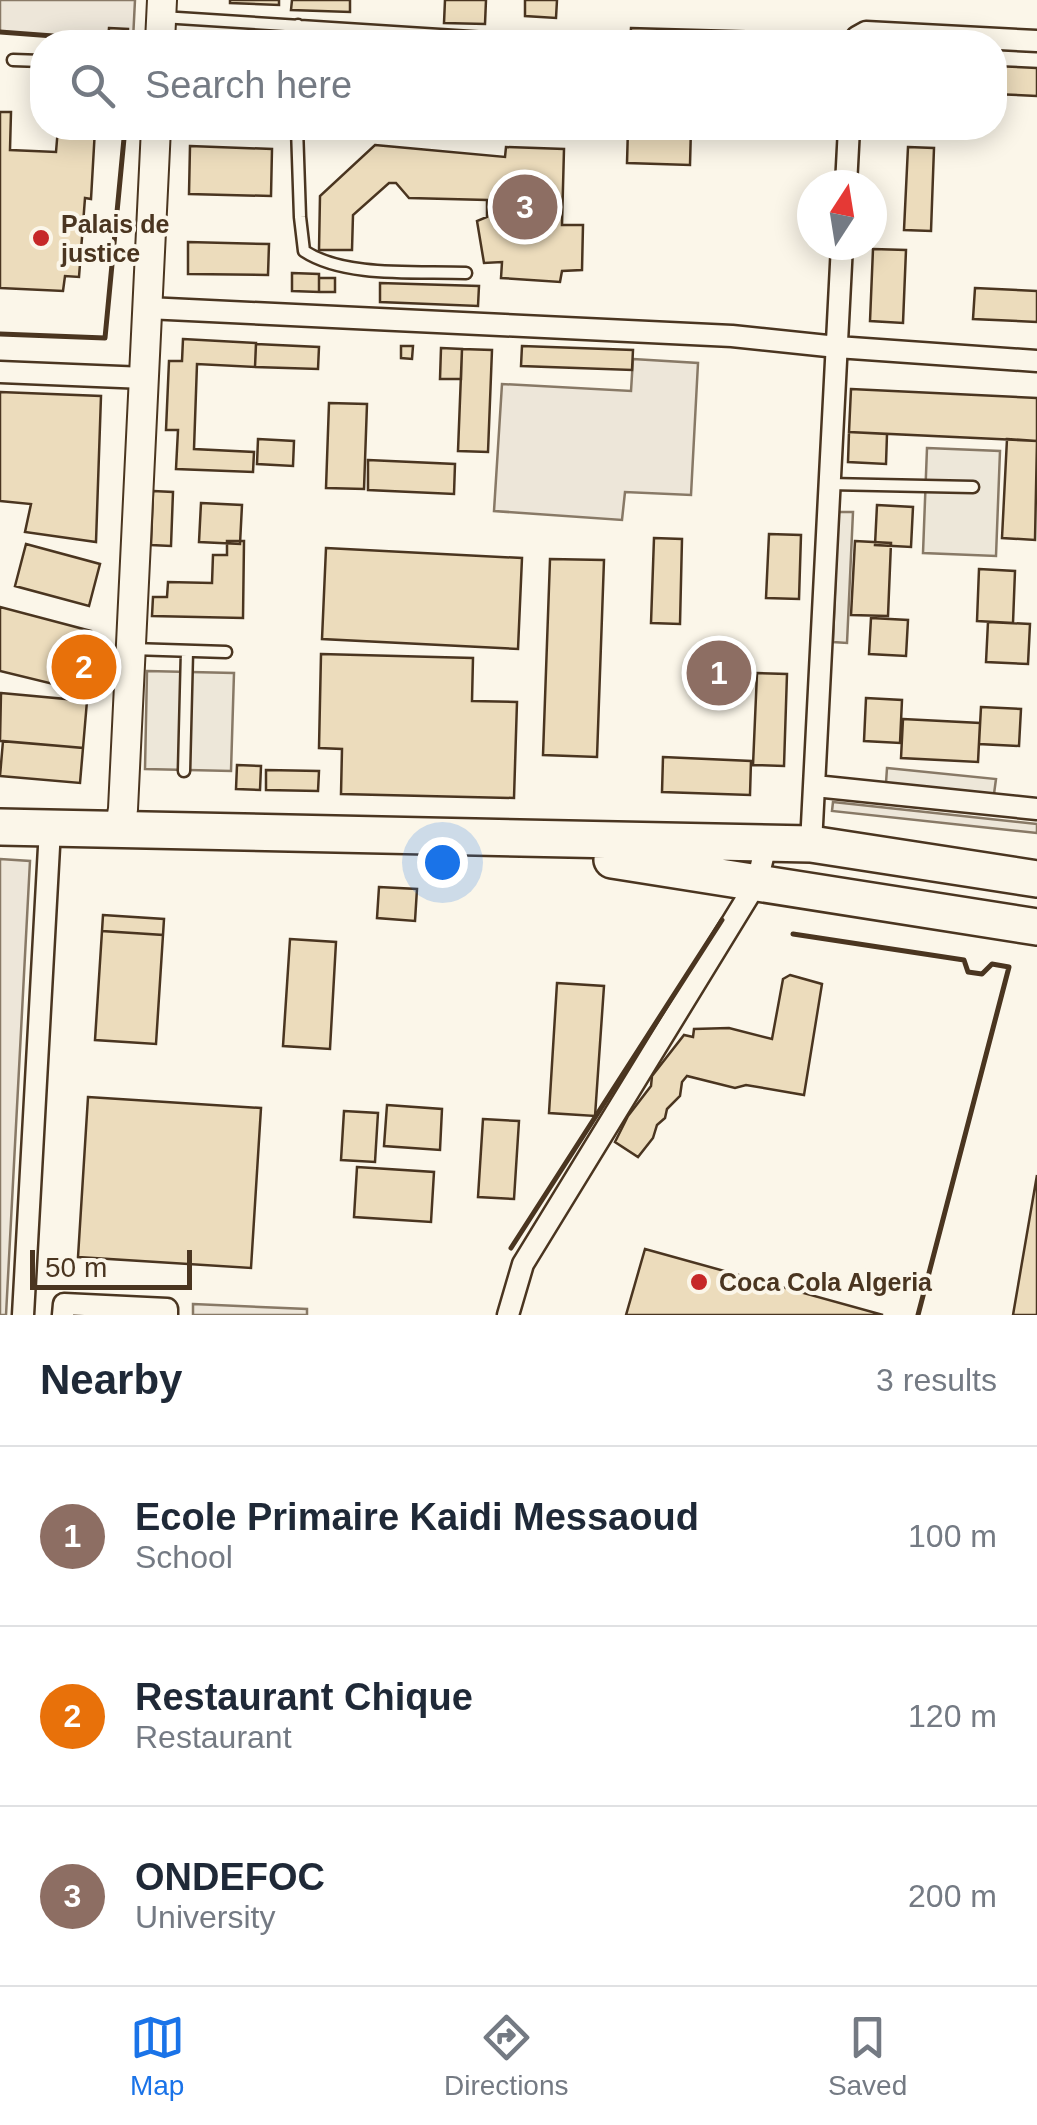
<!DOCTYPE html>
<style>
body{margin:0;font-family:Arial,sans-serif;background:#f2f2f3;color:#1f2937}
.compass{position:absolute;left:797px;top:170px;width:90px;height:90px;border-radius:50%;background:#fff;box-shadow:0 5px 25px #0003;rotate:12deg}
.scale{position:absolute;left:30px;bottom:25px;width:162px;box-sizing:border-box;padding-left:10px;border:5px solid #4a3520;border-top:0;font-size:28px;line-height:35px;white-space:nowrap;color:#4a3520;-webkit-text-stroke:8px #fbf6e9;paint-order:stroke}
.you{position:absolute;left:442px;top:862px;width:35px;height:35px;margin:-25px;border:8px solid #fff;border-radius:50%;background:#1a73e8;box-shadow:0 0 0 15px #1a73e833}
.badge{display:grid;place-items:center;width:65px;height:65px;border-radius:50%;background:#1a73e8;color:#fff;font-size:32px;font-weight:700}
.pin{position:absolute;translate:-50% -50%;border:5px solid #fff;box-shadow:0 2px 10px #0006}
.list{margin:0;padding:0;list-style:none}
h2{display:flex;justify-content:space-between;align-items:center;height:130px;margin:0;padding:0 40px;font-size:42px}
h2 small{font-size:32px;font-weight:400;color:#747a83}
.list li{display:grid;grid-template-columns:65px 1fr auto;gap:30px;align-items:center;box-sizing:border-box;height:180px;padding:0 40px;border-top:2px solid #e0e1e3}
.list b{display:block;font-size:38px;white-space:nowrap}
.list p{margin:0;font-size:32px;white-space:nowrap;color:#747a83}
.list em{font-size:32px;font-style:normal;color:#747a83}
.icon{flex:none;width:55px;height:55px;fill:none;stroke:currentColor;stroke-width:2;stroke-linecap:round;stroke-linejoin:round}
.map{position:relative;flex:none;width:1037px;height:1315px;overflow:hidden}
.search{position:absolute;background:#fff;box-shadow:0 5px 25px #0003;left:30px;right:30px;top:30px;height:110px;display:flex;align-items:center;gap:25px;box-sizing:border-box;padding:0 35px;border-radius:40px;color:#747a83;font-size:38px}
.sheet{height:670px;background:#fff}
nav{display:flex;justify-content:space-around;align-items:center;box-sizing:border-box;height:140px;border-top:2px solid #e0e1e3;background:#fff;font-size:28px;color:#747a83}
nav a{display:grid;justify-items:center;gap:5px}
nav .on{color:#1a73e8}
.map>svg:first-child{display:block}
</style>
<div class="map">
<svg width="1037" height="1315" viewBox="0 0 1037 1315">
<rect width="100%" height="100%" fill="#fbf6e9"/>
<path fill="#ede6d9" stroke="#887966" stroke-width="2.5" d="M 0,0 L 135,0 L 133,40 L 0,32 Z
M 633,359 L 698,363 L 691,495 L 625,492 L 622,520 L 494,511 L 502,384 L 631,391 Z
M 833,802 L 1037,824 L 1037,833 L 832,811 Z
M 0,859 L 30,861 L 6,1315 L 0,1315 Z
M 193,1304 L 307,1309 L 307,1315 L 193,1315 Z"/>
<path fill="#ede7d9" stroke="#887966" stroke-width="2.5" d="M 927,448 L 1000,451 L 996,556 L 923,553 Z
M 838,512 L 853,512 L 847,643 L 833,642 Z
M 147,671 L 234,673 L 231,771 L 145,769 Z
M 887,768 L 996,779 L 994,794 L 886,783 Z"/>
<path fill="#ecdcbc" stroke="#4a3520" stroke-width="2.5" d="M 230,0 L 279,0 L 279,5 L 230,3 Z
M 292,0 L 350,0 L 350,12 L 291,10 Z
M 445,0 L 486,0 L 485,24 L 444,23 Z
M 525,0 L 557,0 L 556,18 L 525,16 Z
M 109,28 L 128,29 L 128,42 L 108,42 Z
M 631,28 L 812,33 L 812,42 L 630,42 Z
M 175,33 L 269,38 L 269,42 L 175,42 Z
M 994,66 L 1037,68 L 1037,96 L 994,94 Z
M 0,112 L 11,112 L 10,150 L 56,152 L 58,128 L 95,129 L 91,199 L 85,198 L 79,277 L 65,276 L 63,291 L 0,288 Z
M 628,128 L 691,128 L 690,165 L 627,163 Z
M 375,145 L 505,157 L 506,147 L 564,149 L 562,225 L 583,225 L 582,270 L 562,271 L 560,282 L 501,278 L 502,262 L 484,263 L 477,221 L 487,217 L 487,200 L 409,198 L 396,183 L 389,183 L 353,215 L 352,250 L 319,250 L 320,196 Z
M 190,146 L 272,149 L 271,196 L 189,194 Z
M 908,147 L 934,148 L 931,231 L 904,230 Z
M 188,242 L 269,244 L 268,275 L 188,274 Z
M 873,249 L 906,250 L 903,323 L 870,321 Z
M 292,273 L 319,274 L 319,292 L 292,291 Z
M 319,278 L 335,278 L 335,292 L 319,292 Z
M 380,283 L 479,286 L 478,306 L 380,302 Z
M 975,288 L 1037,291 L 1037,322 L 973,319 Z
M 183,339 L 256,343 L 255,367 L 197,364 L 194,449 L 254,452 L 253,472 L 176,469 L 178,430 L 166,430 L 169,361 L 182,361 Z
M 256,344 L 319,347 L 318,369 L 255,367 Z
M 401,346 L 413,346 L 412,359 L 401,358 Z
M 522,346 L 633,350 L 632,370 L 521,366 Z
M 441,348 L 462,349 L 461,379 L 440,379 Z
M 462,349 L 492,350 L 488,452 L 458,451 Z
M 851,389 L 1037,398 L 1037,441 L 849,432 Z
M 0,392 L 101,396 L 96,542 L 25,532 L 31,504 L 0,501 Z
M 329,403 L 367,404 L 364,489 L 326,488 Z
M 849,432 L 887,434 L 886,464 L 848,462 Z
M 258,439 L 294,441 L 293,466 L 257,464 Z
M 1007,439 L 1037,441 L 1035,540 L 1002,538 Z
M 368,460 L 455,464 L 454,494 L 368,490 Z
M 153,491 L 173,492 L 171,546 L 151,545 Z
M 201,503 L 242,505 L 240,544 L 199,542 Z
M 877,505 L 913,507 L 911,547 L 875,545 Z
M 769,534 L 801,535 L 799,599 L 766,598 Z
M 654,538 L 682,539 L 680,624 L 651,623 Z
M 227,541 L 244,541 L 243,618 L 152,616 L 153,597 L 167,597 L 168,582 L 212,583 L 213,555 L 227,555 Z
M 855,541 L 891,543 L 888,616 L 851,615 Z
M 26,544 L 100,564 L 89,606 L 15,586 Z
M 326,548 L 522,558 L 518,649 L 322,639 Z
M 550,559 L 604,560 L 597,757 L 543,755 Z
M 979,569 L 1015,571 L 1013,623 L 977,621 Z
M 0,607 L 91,631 L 86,692 L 0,671 Z
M 871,618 L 908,620 L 906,656 L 869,654 Z
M 988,622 L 1030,624 L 1028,664 L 986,662 Z
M 321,654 L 473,658 L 472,701 L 517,702 L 514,798 L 341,794 L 342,749 L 319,748 Z
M 757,673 L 787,674 L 784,766 L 753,765 Z
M 1,693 L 87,701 L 83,748 L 0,741 Z
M 866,698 L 902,700 L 900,743 L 864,741 Z
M 981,707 L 1021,709 L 1019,746 L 979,744 Z
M 903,719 L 980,723 L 978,762 L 901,758 Z
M 3,741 L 83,748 L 80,783 L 0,776 Z
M 663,757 L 751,761 L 750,795 L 662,792 Z
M 237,765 L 261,766 L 260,790 L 236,789 Z
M 266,770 L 319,771 L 318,791 L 266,790 Z
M 379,887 L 417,889 L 415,921 L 377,918 Z
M 103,915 L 164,919 L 163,935 L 102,931 Z
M 102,931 L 163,935 L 156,1044 L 95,1040 Z
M 290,939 L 336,942 L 330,1049 L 283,1046 Z
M 790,975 L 822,984 L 804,1095 L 746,1085 L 735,1088 L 687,1076 L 682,1082 L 680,1096 L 667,1109 L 665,1118 L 657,1125 L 653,1138 L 638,1157 L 615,1142 L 628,1116 L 651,1086 L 652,1076 L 684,1035 L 693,1037 L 694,1029 L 729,1028 L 772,1039 L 783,979 Z
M 557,983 L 604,986 L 595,1116 L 549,1113 Z
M 88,1097 L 261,1108 L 251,1268 L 78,1257 Z
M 387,1105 L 442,1109 L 440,1150 L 384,1146 Z
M 344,1111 L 378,1113 L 375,1162 L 341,1160 Z
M 483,1119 L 519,1121 L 514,1199 L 478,1197 Z
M 357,1167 L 434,1172 L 431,1222 L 354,1217 Z
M 1037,1175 L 1037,1315 L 1013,1315 Z
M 645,1249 L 883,1315 L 626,1315 Z"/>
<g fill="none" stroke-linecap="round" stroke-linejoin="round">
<g stroke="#4a3520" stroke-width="15">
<path id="lane" d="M 162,17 L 550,42
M 298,42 L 298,25
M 13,60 L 42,61
M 297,128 L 300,217 L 304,251 C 345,278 418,271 466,273
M 829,484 L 973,487
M 132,649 L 226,652
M 184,771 L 187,651"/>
</g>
<g stroke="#4a3520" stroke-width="25">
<path id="street" d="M 854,42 L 857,37 L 866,32 L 1037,41
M 846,185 L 849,128
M 147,308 L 732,336 L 837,347 L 1037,361
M 0,372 L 145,378
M 815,786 L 1037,809
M 811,844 L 842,245
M 23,1315 L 50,829
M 63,1315 L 64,1304 L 167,1309 L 167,1315
M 508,1315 L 523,1264 L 757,882 L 766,845"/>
</g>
<g stroke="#4a3520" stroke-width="32">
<path id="secondary" d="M 160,42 L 162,0
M 119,831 L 123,809 L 156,128"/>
</g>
<g stroke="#4a3520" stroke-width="40">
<path id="highway" d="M 0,827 L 811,844 L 1037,879
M 612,860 L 1037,927"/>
</g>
<use href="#lane" stroke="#fbf6e9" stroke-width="10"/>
<use href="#street" stroke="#fbf6e9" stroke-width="20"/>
<use href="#secondary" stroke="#fbf6e9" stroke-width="28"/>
<use href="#highway" stroke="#fbf6e9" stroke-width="35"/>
<path stroke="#4a3520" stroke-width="5" d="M 0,32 L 133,42
M 0,334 L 105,338 L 125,128
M 793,934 L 964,960 L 968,972 L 982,974 L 992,964 L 1009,967 L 918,1315
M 511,1248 L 722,920"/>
</g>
<g fill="#c62828" stroke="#fbf6e9" stroke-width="4">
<circle cx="41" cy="238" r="10"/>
<circle cx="699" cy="1282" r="10"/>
</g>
<g text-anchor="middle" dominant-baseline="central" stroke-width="8" stroke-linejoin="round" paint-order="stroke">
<g font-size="25" font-weight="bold" fill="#4a3520" stroke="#fbf6e9" text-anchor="start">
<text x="61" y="224">Palais de<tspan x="61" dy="29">justice</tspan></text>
<text x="719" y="1282">Coca Cola Algeria</text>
</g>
</g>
</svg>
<svg class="compass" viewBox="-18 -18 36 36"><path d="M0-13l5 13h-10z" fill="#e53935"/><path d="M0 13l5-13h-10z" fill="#747a83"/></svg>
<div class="scale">50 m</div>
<div class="you"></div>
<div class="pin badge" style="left:719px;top:673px;background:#8d6e63">1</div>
<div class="pin badge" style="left:84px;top:667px;background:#e8710a">2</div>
<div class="pin badge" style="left:525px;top:207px;background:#8d6e63">3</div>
<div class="search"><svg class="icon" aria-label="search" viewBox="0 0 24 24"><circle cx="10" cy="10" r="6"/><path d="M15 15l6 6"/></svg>Search here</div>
</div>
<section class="sheet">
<h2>Nearby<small>3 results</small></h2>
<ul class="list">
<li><span class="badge" style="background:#8d6e63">1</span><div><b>Ecole Primaire Kaidi Messaoud</b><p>School</p></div><em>100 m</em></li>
<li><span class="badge" style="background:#e8710a">2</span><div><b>Restaurant Chique</b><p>Restaurant</p></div><em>120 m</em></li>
<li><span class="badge" style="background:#8d6e63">3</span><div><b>ONDEFOC</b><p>University</p></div><em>200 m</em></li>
</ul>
</section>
<nav>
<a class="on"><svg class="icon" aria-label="map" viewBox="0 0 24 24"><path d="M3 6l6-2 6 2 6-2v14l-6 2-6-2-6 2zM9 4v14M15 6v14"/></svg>Map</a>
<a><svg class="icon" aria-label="directions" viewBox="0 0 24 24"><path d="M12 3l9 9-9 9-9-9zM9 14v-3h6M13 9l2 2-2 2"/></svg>Directions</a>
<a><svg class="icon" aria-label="saved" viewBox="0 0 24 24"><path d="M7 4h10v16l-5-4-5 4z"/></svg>Saved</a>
</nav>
